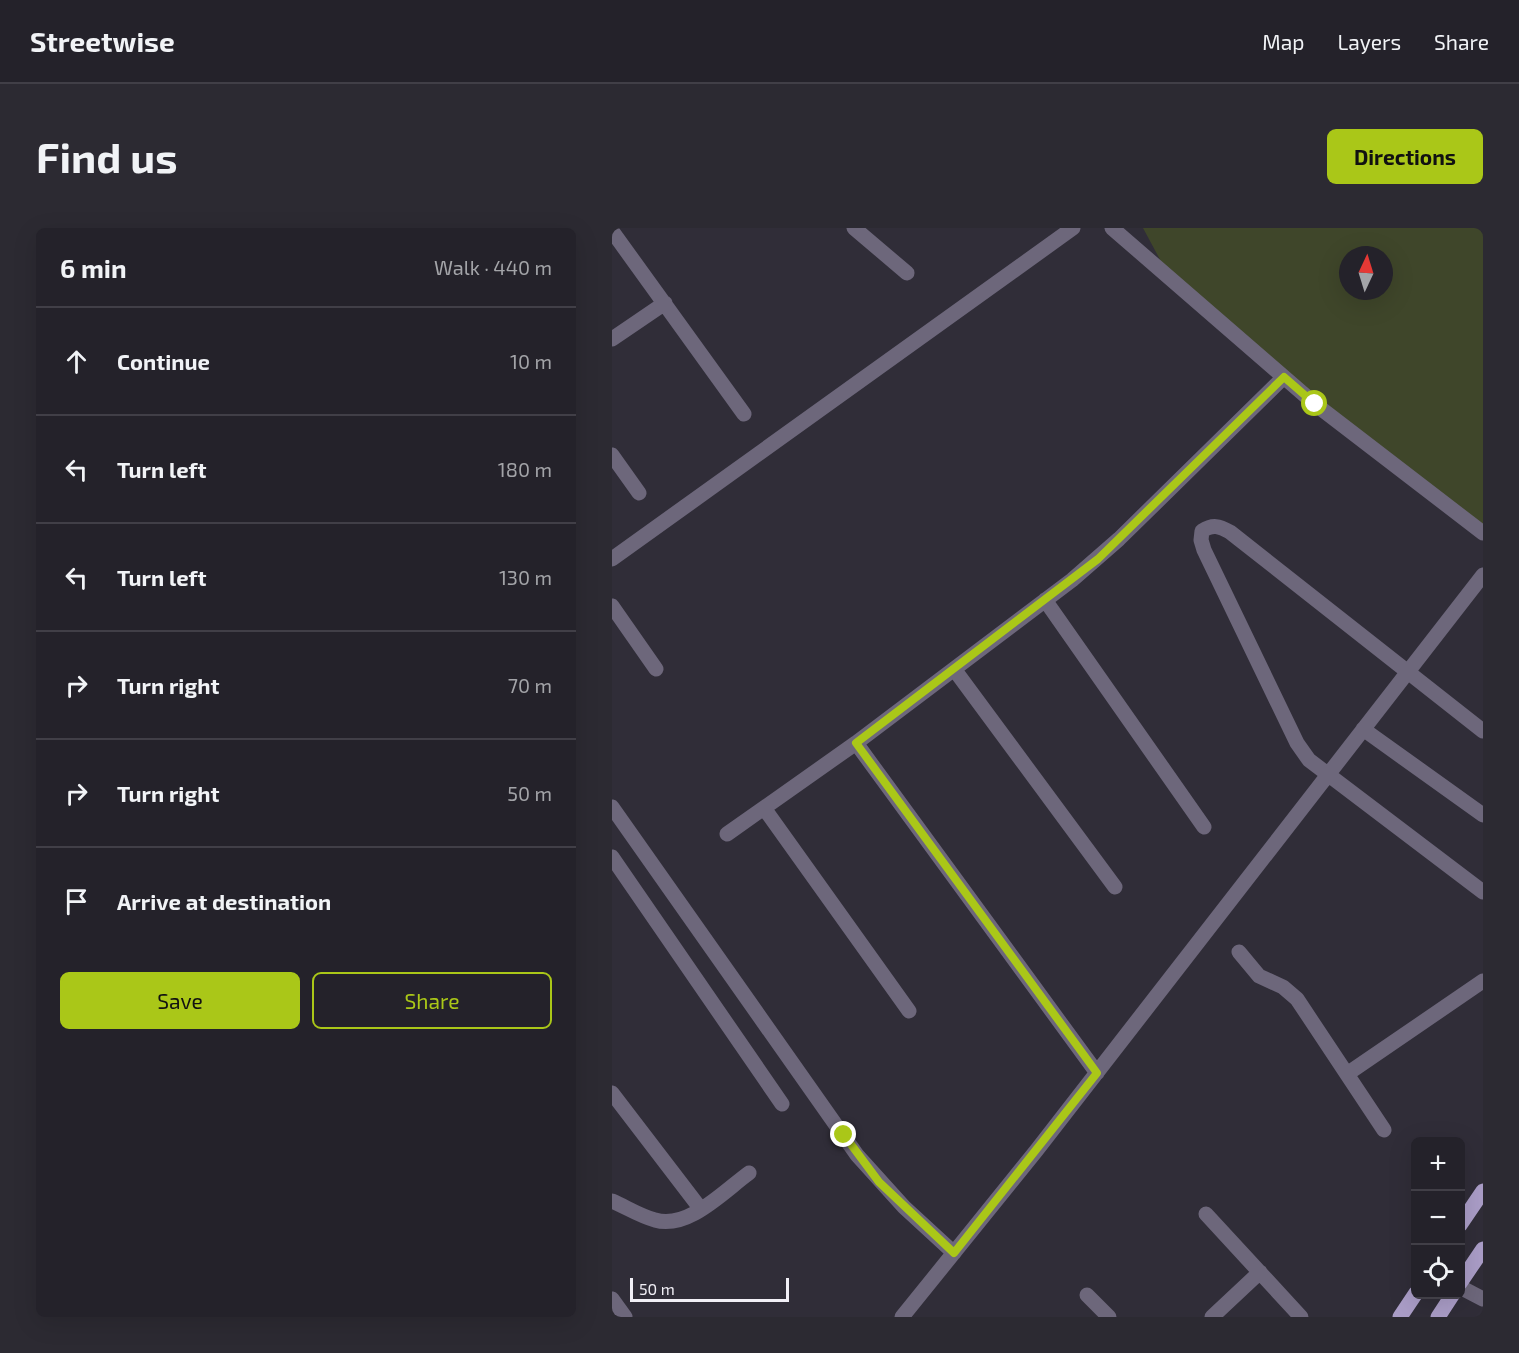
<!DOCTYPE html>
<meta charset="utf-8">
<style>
body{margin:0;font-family:"Exo 2",sans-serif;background:#2c2a32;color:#f1f3f6}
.controls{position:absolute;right:18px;bottom:18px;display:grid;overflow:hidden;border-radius:9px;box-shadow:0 6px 24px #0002}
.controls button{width:54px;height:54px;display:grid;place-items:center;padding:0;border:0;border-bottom:2px solid #413f47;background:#24222a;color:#f1f3f6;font:30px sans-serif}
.compass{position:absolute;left:727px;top:18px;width:54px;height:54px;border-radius:50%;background:#24222a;box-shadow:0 6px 24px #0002;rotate:4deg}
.scale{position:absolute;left:18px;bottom:15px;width:159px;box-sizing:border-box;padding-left:6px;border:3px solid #f1eff6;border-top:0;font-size:16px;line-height:21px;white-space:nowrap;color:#f1eff6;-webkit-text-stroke:4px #302d38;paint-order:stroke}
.stop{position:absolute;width:18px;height:18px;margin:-14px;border:4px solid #aac718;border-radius:50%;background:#fff}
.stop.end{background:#aac718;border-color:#fff;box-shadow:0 2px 6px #0008}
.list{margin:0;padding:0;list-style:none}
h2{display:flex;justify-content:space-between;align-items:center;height:78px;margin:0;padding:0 24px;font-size:26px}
h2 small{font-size:20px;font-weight:400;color:#a3a4a8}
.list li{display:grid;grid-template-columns:39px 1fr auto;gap:18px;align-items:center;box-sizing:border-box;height:108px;padding:0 24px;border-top:2px solid #413f47}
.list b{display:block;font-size:22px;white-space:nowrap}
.list em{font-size:20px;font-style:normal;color:#a3a4a8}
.actions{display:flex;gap:12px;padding:18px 24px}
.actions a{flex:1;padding:14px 0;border:2px solid #aac718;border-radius:9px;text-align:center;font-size:21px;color:#aac718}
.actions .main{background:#aac718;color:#111}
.icon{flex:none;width:33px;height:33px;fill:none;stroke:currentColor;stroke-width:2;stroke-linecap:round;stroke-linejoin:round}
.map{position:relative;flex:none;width:871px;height:1089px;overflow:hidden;border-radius:9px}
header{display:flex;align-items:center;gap:36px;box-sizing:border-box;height:84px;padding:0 30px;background:#24222a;border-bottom:2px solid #413f47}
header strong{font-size:28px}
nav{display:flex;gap:33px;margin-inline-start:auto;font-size:21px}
.intro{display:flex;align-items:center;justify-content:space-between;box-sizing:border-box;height:144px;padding:0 36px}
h1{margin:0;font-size:42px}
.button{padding:15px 27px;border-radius:9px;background:#aac718;color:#111;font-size:21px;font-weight:700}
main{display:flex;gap:36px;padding:0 36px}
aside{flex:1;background:#24222a;border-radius:9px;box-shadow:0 6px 24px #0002}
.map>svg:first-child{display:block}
</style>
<header>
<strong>Streetwise</strong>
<nav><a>Map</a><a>Layers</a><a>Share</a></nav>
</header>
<div class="intro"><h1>Find us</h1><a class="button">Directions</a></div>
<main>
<aside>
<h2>6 min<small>Walk · 440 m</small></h2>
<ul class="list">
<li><svg class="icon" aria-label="ahead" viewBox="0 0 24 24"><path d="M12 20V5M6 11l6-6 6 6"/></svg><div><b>Continue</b></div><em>10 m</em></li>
<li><svg class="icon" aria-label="left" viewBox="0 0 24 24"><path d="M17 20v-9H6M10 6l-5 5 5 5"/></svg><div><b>Turn left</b></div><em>180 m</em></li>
<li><svg class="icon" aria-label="left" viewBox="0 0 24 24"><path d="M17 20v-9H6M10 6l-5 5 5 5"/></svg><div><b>Turn left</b></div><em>130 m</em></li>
<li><svg class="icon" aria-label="right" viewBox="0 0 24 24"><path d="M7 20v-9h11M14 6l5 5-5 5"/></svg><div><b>Turn right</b></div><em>70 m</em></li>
<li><svg class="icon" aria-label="right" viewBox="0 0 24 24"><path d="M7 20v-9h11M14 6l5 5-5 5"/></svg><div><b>Turn right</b></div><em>50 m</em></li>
<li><svg class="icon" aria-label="arrive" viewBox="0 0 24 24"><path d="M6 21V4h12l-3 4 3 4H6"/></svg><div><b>Arrive at destination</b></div></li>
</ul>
<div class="actions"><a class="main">Save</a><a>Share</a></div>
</aside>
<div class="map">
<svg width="871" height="1089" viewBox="0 0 871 1089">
<rect width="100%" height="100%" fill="#302d38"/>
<path fill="#3f462a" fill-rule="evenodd" d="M 531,0 L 871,0 L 871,310 L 566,65 ZM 736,27 L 772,27 L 772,63 L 736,63 Z"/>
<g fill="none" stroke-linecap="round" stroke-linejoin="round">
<path stroke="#6d677b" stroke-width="15" d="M 242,0 L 295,45
M 500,0 L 703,176 L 871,305
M 0,3 L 132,186
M 0,111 L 53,75
M 0,227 L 27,265
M 0,331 L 461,0
M 433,372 L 592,599
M 0,378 L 44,441
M 342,441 L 503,659
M 751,501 L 871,587
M 871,503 L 618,304 C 607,298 601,296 590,303 L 589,312 L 592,322 L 685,515 L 697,532 L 871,664
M 244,515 L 485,845
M 0,579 L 245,927 L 292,979 L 342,1025
M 152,580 L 297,783
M 115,606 L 244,515 L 460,352 L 507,311 L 672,149
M 0,629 L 170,876
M 627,724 L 647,748 L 671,759 L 685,771 L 772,902
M 735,846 L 871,753
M 0,865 L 88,980
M 0,973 C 14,979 28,988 43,992 C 76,1002 112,963 137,945
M 594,986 L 689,1089
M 848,1059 L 871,1071
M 475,1067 L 497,1089
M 0,1071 L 13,1089
M 290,1089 L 424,923 L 871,347
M 600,1089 L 648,1044"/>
<path stroke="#aa9dc7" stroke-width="15" d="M 848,997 L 871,963
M 848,1055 L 871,1021
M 788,1089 L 804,1065
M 826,1089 L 841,1066"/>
</g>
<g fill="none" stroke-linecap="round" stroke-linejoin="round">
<path stroke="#aac718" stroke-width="8" d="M 232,907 L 267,954 L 342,1025 L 485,845 L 244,515 L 486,331 L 672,149 L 703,176"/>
</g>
</svg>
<div class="controls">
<button>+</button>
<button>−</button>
<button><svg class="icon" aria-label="locate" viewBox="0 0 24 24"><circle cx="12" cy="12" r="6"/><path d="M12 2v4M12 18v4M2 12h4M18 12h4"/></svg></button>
</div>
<svg class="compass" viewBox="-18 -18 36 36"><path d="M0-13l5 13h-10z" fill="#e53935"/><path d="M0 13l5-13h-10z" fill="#a3a4a8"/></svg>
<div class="scale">50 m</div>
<div class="stop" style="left:703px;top:176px"></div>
<div class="stop end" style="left:232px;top:907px"></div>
</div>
</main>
